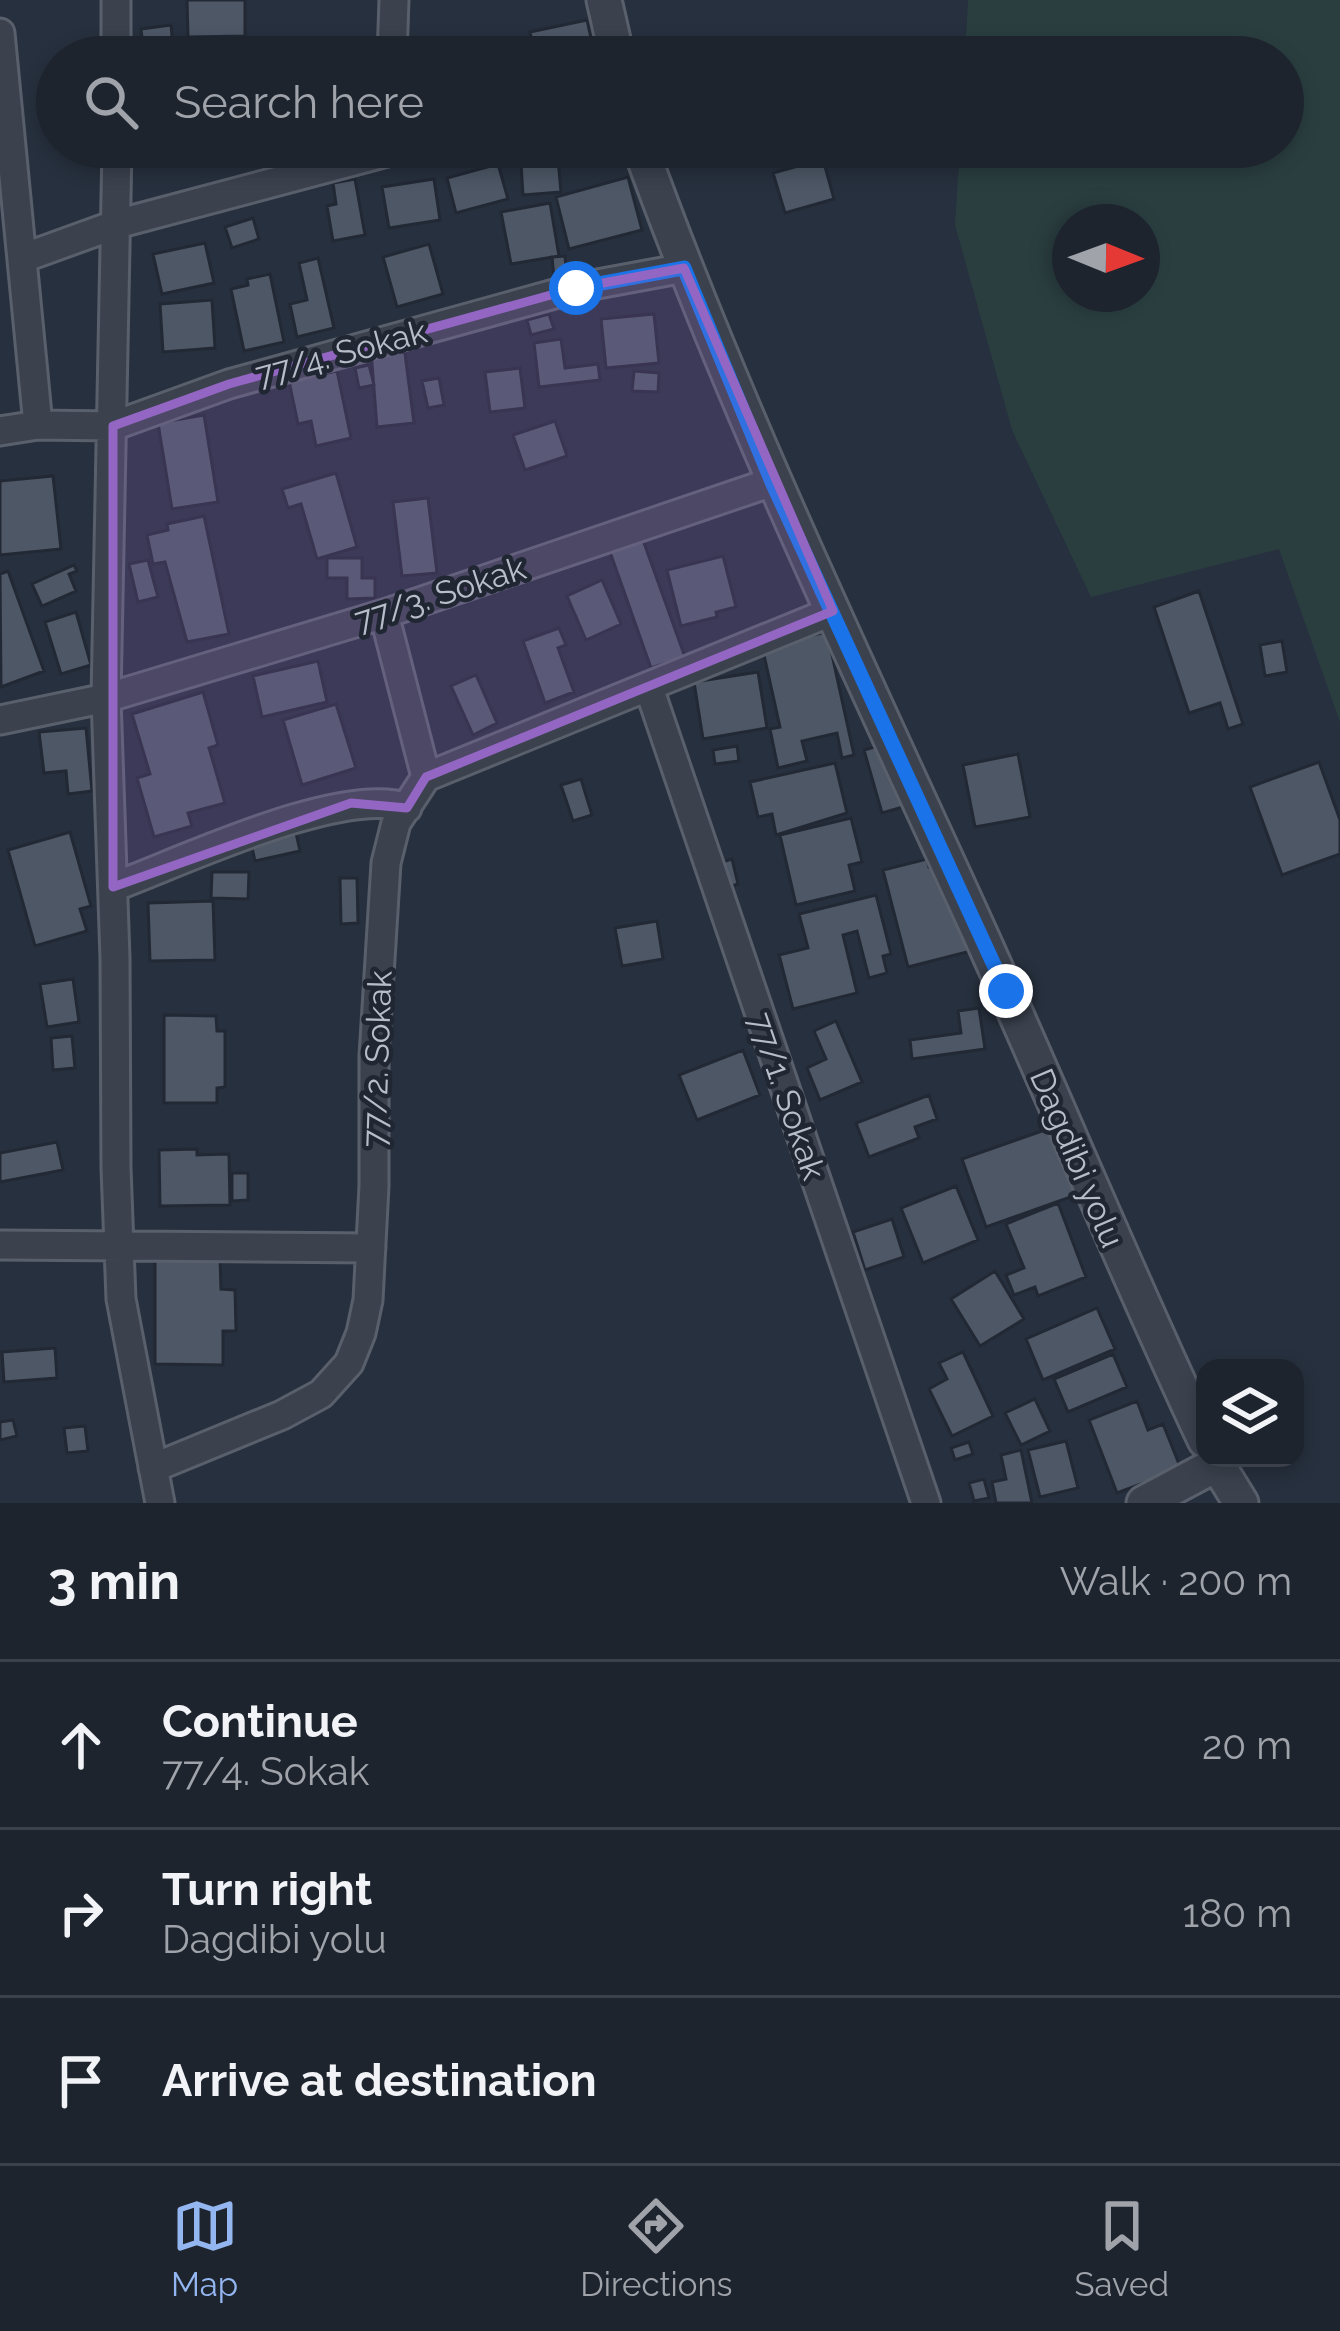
<!DOCTYPE html>
<meta charset="utf-8">
<style>
body{margin:0;font-family:Raleway,sans-serif;background:#252c36;color:#f1f3f6}
.controls{position:absolute;right:36px;bottom:36px;display:grid;overflow:hidden;border-radius:24px;box-shadow:0 6px 18px #0003}
.controls button{width:108px;height:108px;display:grid;place-items:center;padding:0;border:0;border-bottom:3px solid #3b414a;background:#1d242e;color:#f1f3f6;font:60px sans-serif}
.compass{position:absolute;left:1052px;top:204px;width:108px;height:108px;border-radius:50%;background:#1d242e;box-shadow:0 6px 18px #0003;rotate:91deg}
.stop{position:absolute;width:36px;height:36px;margin:-27px;border:9px solid #1a73e8;border-radius:50%;background:#fff}
.stop.end{background:#1a73e8;border-color:#fff;box-shadow:0 3px 12px #0008}
.list{margin:0;padding:0;list-style:none}
h2{display:flex;justify-content:space-between;align-items:center;height:156px;margin:0;padding:0 48px;font-size:51px}
h2 small{font-size:39px;font-weight:400;color:#a0a4aa}
.list li{display:grid;grid-template-columns:78px 1fr auto;gap:36px;align-items:center;box-sizing:border-box;height:168px;padding:0 48px;border-top:3px solid #3b414a}
.list b{display:block;font-size:45px;white-space:nowrap}
.list p{margin:0;font-size:39px;white-space:nowrap;color:#a0a4aa}
.list em{font-size:39px;font-style:normal;color:#a0a4aa}
.icon{flex:none;width:66px;height:66px;fill:none;stroke:currentColor;stroke-width:2;stroke-linecap:round;stroke-linejoin:round}
.map{position:relative;flex:none;width:1340px;height:1503px;overflow:hidden}
.search{position:absolute;background:#1d242e;box-shadow:0 6px 18px #0003;left:36px;right:36px;top:36px;height:132px;display:flex;align-items:center;gap:30px;box-sizing:border-box;padding:0 42px;border-radius:66px;color:#a0a4aa;font-size:45px}
.sheet{height:660px;background:#1d242e}
nav{display:flex;justify-content:space-around;align-items:center;box-sizing:border-box;height:168px;border-top:3px solid #3b414a;background:#1d242e;font-size:33px;color:#a0a4aa}
nav a{display:grid;justify-items:center;gap:6px}
nav .on{color:#94b6f0}
.map>svg:first-child{display:block}
</style>
<div class="map">
<svg width="1340" height="1503" viewBox="0 0 1340 1503">
<rect width="100%" height="100%" fill="#27303e"/>
<path fill="#2a3e40" fill-rule="evenodd" d="M 968,0 L 1340,0 L 1340,722 L 1279,549 L 1091,597 L 1012,430 L 955,225 L 960,147 L 1283,147 L 1283,57 L 965,57 ZM 1070,222 L 1142,222 L 1142,294 L 1070,294 Z"/>
<path fill="#4d5766" stroke="#222935" stroke-width="3" d="M 187,0 L 245,0 L 245,36 L 188,37 Z
M 587,20 L 593,47 L 573,51 L 574,57 L 535,57 L 530,32 Z
M 171,25 L 174,57 L 144,57 L 141,29 Z
M 557,147 L 561,192 L 523,195 L 520,148 Z
M 823,159 L 834,199 L 785,213 L 773,173 Z
M 498,164 L 508,199 L 456,213 L 447,178 Z
M 628,177 L 642,230 L 569,249 L 556,197 Z
M 355,179 L 365,235 L 333,241 L 327,206 L 336,204 L 333,183 Z
M 434,179 L 440,220 L 389,228 L 382,187 Z
M 550,203 L 559,256 L 511,264 L 501,212 Z
M 253,218 L 259,239 L 232,248 L 225,227 Z
M 205,243 L 214,283 L 162,294 L 153,254 Z
M 429,244 L 443,294 L 397,307 L 383,257 Z
M 565,256 L 567,276 L 554,278 L 552,257 Z
M 318,258 L 334,328 L 297,337 L 290,304 L 307,300 L 299,263 Z
M 270,274 L 284,342 L 244,351 L 231,289 L 248,285 L 247,279 Z
M 212,300 L 215,348 L 163,352 L 160,304 Z
M 549,314 L 554,329 L 531,335 L 527,320 Z
M 654,314 L 659,363 L 606,368 L 601,319 Z
M 561,339 L 565,368 L 598,364 L 600,380 L 539,387 L 534,343 Z
M 404,346 L 414,423 L 377,427 L 371,351 Z
M 369,365 L 374,385 L 359,388 L 355,368 Z
M 520,368 L 525,408 L 490,412 L 485,372 Z
M 337,371 L 351,438 L 316,446 L 311,421 L 298,424 L 289,381 Z
M 634,371 L 659,373 L 658,392 L 632,391 Z
M 439,378 L 444,405 L 428,408 L 422,381 Z
M 204,415 L 218,502 L 172,509 L 158,423 Z
M 555,421 L 567,456 L 525,470 L 513,435 Z
M 336,473 L 357,547 L 317,559 L 301,504 L 288,508 L 282,489 Z
M 53,476 L 61,549 L 0,555 L 0,481 Z
M 428,498 L 437,573 L 402,576 L 393,502 Z
M 204,516 L 229,634 L 187,642 L 165,562 L 153,564 L 147,535 L 168,530 L 167,524 Z
M 643,540 L 685,657 L 651,668 L 610,552 Z
M 723,556 L 736,607 L 716,612 L 717,617 L 681,626 L 667,570 Z
M 327,558 L 362,558 L 362,578 L 375,578 L 375,598 L 347,599 L 347,578 L 327,578 Z
M 148,560 L 158,597 L 138,602 L 129,564 Z
M 74,565 L 77,571 L 69,574 L 76,591 L 42,606 L 32,584 Z
M 8,571 L 44,671 L 1,687 L 0,574 Z
M 602,580 L 621,624 L 586,640 L 567,596 Z
M 1199,591 L 1243,724 L 1228,729 L 1220,703 L 1189,713 L 1154,607 Z
M 76,612 L 91,665 L 61,674 L 45,622 Z
M 559,628 L 566,645 L 558,648 L 574,692 L 545,703 L 523,641 Z
M 827,632 L 854,755 L 842,758 L 837,733 L 802,741 L 807,761 L 778,768 L 770,729 L 780,727 L 762,646 Z
M 1282,641 L 1287,672 L 1265,676 L 1260,645 Z
M 318,661 L 327,702 L 262,717 L 253,676 Z
M 758,672 L 767,728 L 703,739 L 694,682 Z
M 476,675 L 497,723 L 473,735 L 451,686 Z
M 203,692 L 218,745 L 209,748 L 225,803 L 188,813 L 192,826 L 154,837 L 137,778 L 150,774 L 132,714 Z
M 336,704 L 356,768 L 302,785 L 283,720 Z
M 86,728 L 92,791 L 68,794 L 66,771 L 44,773 L 39,732 Z
M 885,744 L 903,807 L 882,813 L 864,750 Z
M 737,746 L 739,761 L 715,764 L 713,750 Z
M 1018,754 L 1030,817 L 975,827 L 963,765 Z
M 1319,762 L 1340,820 L 1340,854 L 1282,875 L 1250,787 Z
M 835,763 L 847,813 L 776,835 L 772,814 L 758,817 L 750,782 Z
M 581,779 L 592,815 L 573,821 L 561,785 Z
M 851,818 L 862,862 L 849,865 L 855,891 L 796,905 L 780,835 Z
M 70,832 L 91,906 L 80,909 L 87,931 L 35,946 L 8,850 Z
M 296,833 L 300,851 L 255,861 L 251,843 Z
M 732,859 L 738,884 L 720,890 L 712,865 Z
M 927,859 L 929,867 L 943,863 L 975,950 L 908,967 L 883,870 Z
M 212,872 L 249,872 L 248,899 L 211,898 Z
M 340,878 L 357,878 L 358,923 L 341,924 Z
M 876,895 L 891,954 L 883,956 L 887,973 L 869,978 L 857,931 L 843,935 L 857,993 L 793,1009 L 779,955 L 808,948 L 799,914 Z
M 213,901 L 215,960 L 150,961 L 148,903 Z
M 657,921 L 663,959 L 622,966 L 615,928 Z
M 73,979 L 79,1022 L 47,1027 L 40,984 Z
M 979,1008 L 985,1049 L 912,1059 L 910,1040 L 961,1033 L 958,1011 Z
M 164,1015 L 216,1016 L 217,1031 L 225,1031 L 225,1087 L 217,1088 L 217,1103 L 164,1103 Z
M 836,1021 L 862,1082 L 820,1100 L 807,1068 L 826,1059 L 814,1031 Z
M 72,1036 L 75,1068 L 53,1070 L 51,1038 Z
M 743,1050 L 760,1095 L 697,1120 L 679,1075 Z
M 929,1095 L 937,1119 L 915,1127 L 919,1138 L 869,1157 L 856,1123 Z
M 1056,1126 L 1079,1194 L 986,1227 L 962,1159 Z
M 57,1142 L 63,1170 L 0,1182 L 0,1153 Z
M 197,1149 L 197,1155 L 229,1154 L 230,1205 L 160,1206 L 159,1150 Z
M 232,1173 L 248,1173 L 248,1200 L 232,1201 Z
M 956,1186 L 978,1240 L 923,1263 L 901,1208 Z
M 1058,1203 L 1086,1277 L 1038,1296 L 1035,1287 L 1014,1295 L 1006,1275 L 1024,1268 L 1006,1224 Z
M 892,1219 L 904,1257 L 865,1270 L 853,1232 Z
M 155,1258 L 220,1258 L 221,1289 L 235,1290 L 236,1331 L 223,1331 L 223,1365 L 155,1364 Z
M 995,1271 L 1024,1319 L 980,1346 L 951,1299 Z
M 1097,1308 L 1115,1349 L 1043,1380 L 1026,1339 Z
M 55,1348 L 57,1378 L 4,1382 L 2,1352 Z
M 963,1352 L 993,1416 L 952,1436 L 929,1389 L 947,1379 L 939,1363 Z
M 1113,1354 L 1127,1387 L 1068,1412 L 1054,1379 Z
M 1035,1399 L 1050,1431 L 1021,1445 L 1005,1413 Z
M 1137,1401 L 1148,1430 L 1163,1424 L 1181,1469 L 1117,1493 L 1089,1420 Z
M 13,1420 L 17,1436 L 0,1440 L 0,1422 Z
M 85,1426 L 88,1451 L 67,1453 L 64,1428 Z
M 1066,1441 L 1078,1488 L 1040,1497 L 1028,1450 Z
M 969,1442 L 973,1454 L 955,1460 L 951,1448 Z
M 1021,1450 L 1032,1503 L 996,1503 L 992,1482 L 1006,1479 L 1001,1455 Z
M 984,1479 L 989,1498 L 974,1501 L 969,1483 Z"/>
<g fill="none" stroke-linecap="round" stroke-linejoin="round">
<g stroke="#59606c" stroke-width="33">
<path id="minor" d="M 116,0 L 116,57
M 0,33 L 38,425
M 392,57 L 394,0
M 117,147 L 106,698 L 115,958 L 116,1168 L 121,1299 L 160,1503
M 23,258 L 117,224 L 406,147
M 0,431 L 38,425 L 113,426 L 229,384 L 576,288 L 684,268
M 384,614 L 426,777
M 649,688 L 926,1503
M 0,720 L 106,698 L 384,614 L 772,482
M 113,887 C 179,863 343,784 407,808
M 0,1245 L 371,1248
M 153,1468 L 282,1415 L 321,1394 L 349,1363 L 361,1333 L 368,1300 L 374,1186 L 374,1056 L 386,863 L 396,823 L 426,777 L 833,611"/>
</g>
<g stroke="#59606c" stroke-width="39">
<path id="tertiary" d="M 604,0 L 617,57
M 640,147 C 734,407 853,656 968,907 C 1049,1084 1122,1264 1205,1440
M 1217,1464 L 1241,1503
M 1144,1503 L 1217,1464 L 1214,1458"/>
</g>
<use href="#minor" stroke="#3b424e" stroke-width="27"/>
<use href="#tertiary" stroke="#3b424e" stroke-width="33"/>
</g>
<g fill="none" stroke-linecap="round" stroke-linejoin="round">
<path stroke="#1a73e8" stroke-width="15" d="M 576,288 L 684,268 L 772,482 L 1006,991"/>
</g>
<path fill="#9366c3" fill-opacity="0.2" stroke="#9366c3" stroke-width="9" stroke-linejoin="round" d="M 684,268 L 833,611 L 426,777 L 407,808 L 351,803 L 113,887 L 113,426 L 229,384 L 576,288 Z"/>
<g text-anchor="middle" dominant-baseline="central" stroke-width="9" stroke-linejoin="round" paint-order="stroke">
<g font-size="33" fill="#b7bdc9" stroke="#202733">
<text transform="translate(341 353) rotate(-15)">77/4. Sokak</text>
<text transform="translate(440 594) rotate(-18)">77/3. Sokak</text>
<text transform="translate(377 1059) rotate(-88)">77/2. Sokak</text>
<text transform="translate(787 1096) rotate(71)">77/1. Sokak</text>
<text transform="translate(1077 1158) rotate(67)">Dagdibi yolu</text>
</g>
</g>
</svg>
<div class="controls">
<button><svg class="icon" aria-label="layers" viewBox="0 0 24 24"><path d="M12 4l9 5-9 5-9-5zM3 14l9 5 9-5"/></svg></button>
</div>
<svg class="compass" viewBox="-18 -18 36 36"><path d="M0-13l5 13h-10z" fill="#e53935"/><path d="M0 13l5-13h-10z" fill="#a0a4aa"/></svg>
<div class="stop" style="left:576px;top:288px"></div>
<div class="stop end" style="left:1006px;top:991px"></div>
<div class="search"><svg class="icon" aria-label="search" viewBox="0 0 24 24"><circle cx="10" cy="10" r="6"/><path d="M15 15l6 6"/></svg>Search here</div>
</div>
<section class="sheet">
<h2>3 min<small>Walk · 200 m</small></h2>
<ul class="list">
<li><svg class="icon" aria-label="ahead" viewBox="0 0 24 24"><path d="M12 20V5M6 11l6-6 6 6"/></svg><div><b>Continue</b><p>77/4. Sokak</p></div><em>20 m</em></li>
<li><svg class="icon" aria-label="right" viewBox="0 0 24 24"><path d="M7 20v-9h11M14 6l5 5-5 5"/></svg><div><b>Turn right</b><p>Dagdibi yolu</p></div><em>180 m</em></li>
<li><svg class="icon" aria-label="arrive" viewBox="0 0 24 24"><path d="M6 21V4h12l-3 4 3 4H6"/></svg><div><b>Arrive at destination</b></div></li>
</ul>
</section>
<nav>
<a class="on"><svg class="icon" aria-label="map" viewBox="0 0 24 24"><path d="M3 6l6-2 6 2 6-2v14l-6 2-6-2-6 2zM9 4v14M15 6v14"/></svg>Map</a>
<a><svg class="icon" aria-label="directions" viewBox="0 0 24 24"><path d="M12 3l9 9-9 9-9-9zM9 14v-3h6M13 9l2 2-2 2"/></svg>Directions</a>
<a><svg class="icon" aria-label="saved" viewBox="0 0 24 24"><path d="M7 4h10v16l-5-4-5 4z"/></svg>Saved</a>
</nav>
